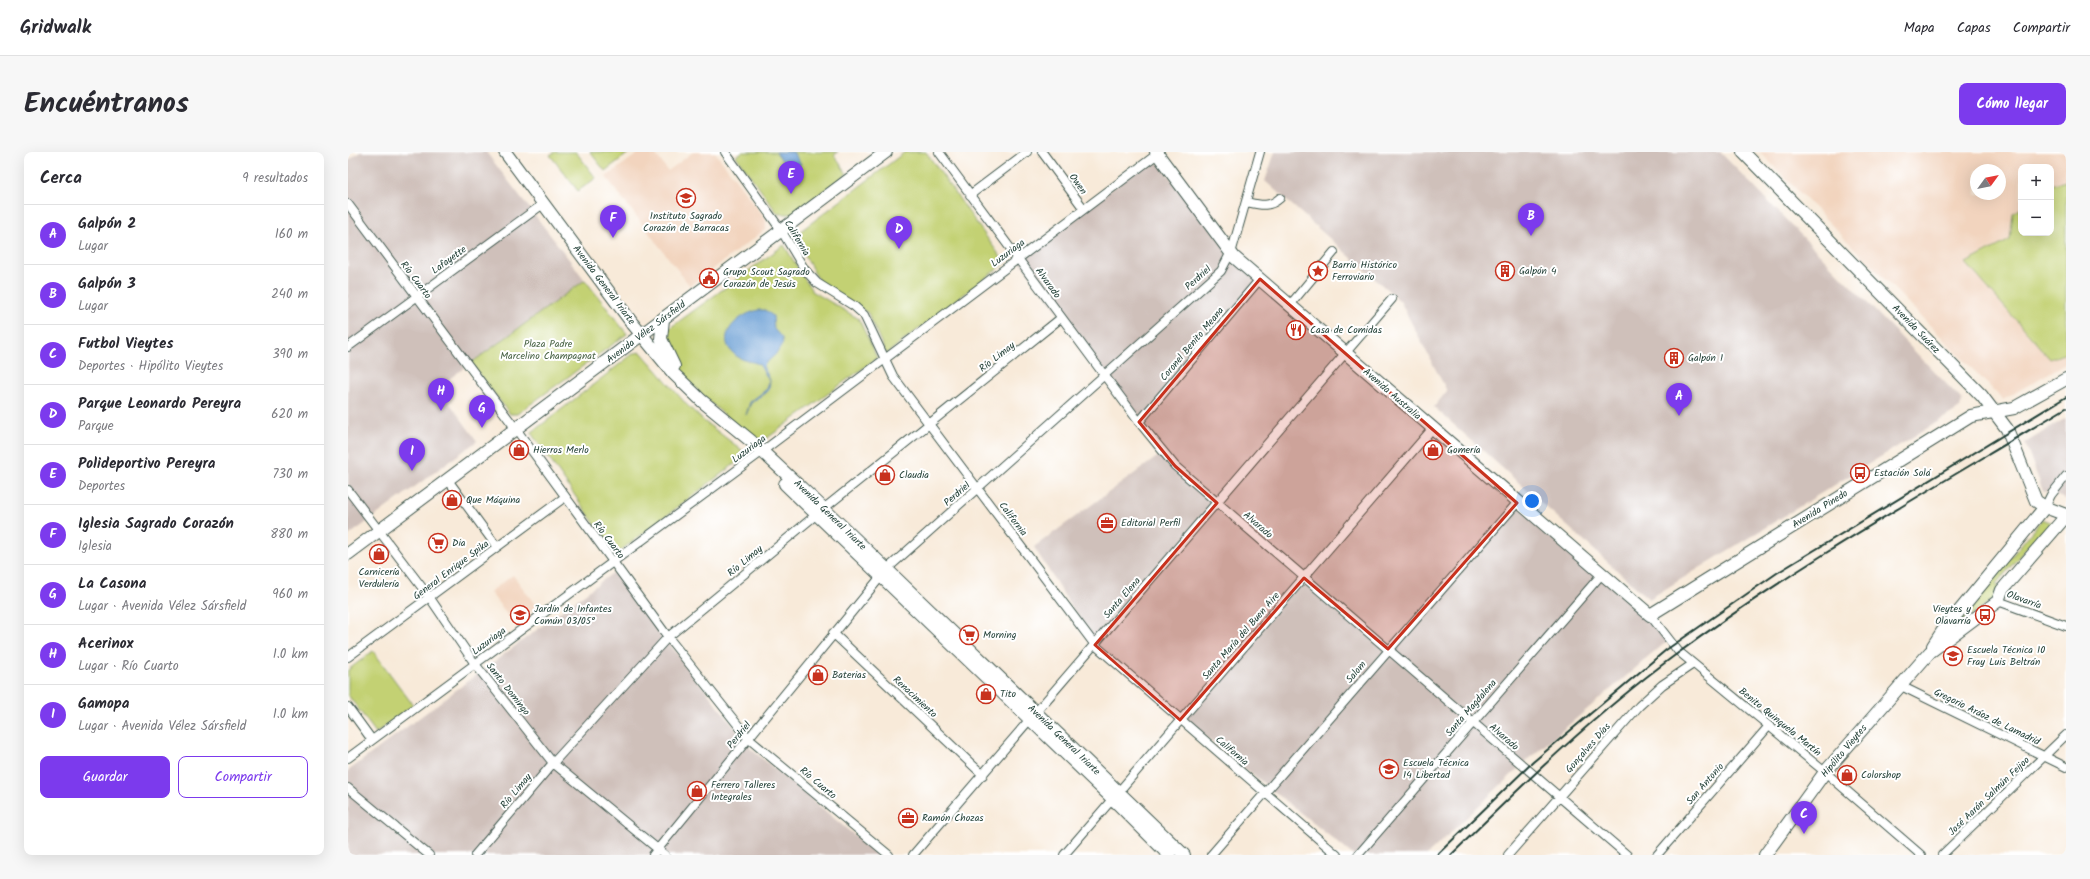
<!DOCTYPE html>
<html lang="es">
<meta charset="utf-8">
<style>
body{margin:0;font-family:Kalam,sans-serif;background:#f7f7f7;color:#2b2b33}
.controls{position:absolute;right:12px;top:12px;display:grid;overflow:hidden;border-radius:8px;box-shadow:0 4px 16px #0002}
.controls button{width:36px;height:36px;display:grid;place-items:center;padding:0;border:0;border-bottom:1px solid #e1e1e2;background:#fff;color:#2b2b33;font:20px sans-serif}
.compass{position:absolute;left:1622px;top:12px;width:36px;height:36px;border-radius:50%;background:#fff;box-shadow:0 4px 16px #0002;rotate:57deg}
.you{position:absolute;left:1184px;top:349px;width:14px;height:14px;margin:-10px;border:3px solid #fff;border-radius:50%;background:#1a73e8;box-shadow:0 0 0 6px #1a73e833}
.badge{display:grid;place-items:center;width:26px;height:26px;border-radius:50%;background:#7c3aed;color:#fff;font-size:13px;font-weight:700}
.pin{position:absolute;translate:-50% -33px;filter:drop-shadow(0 1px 2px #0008)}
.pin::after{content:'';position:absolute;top:21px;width:14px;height:12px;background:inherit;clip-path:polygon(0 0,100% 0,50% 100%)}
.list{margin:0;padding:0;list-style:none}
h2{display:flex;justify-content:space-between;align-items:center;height:52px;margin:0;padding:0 16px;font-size:17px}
h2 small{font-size:13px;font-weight:400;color:#7c7c81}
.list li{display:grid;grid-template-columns:26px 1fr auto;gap:12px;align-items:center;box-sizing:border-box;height:60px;padding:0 16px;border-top:1px solid #e1e1e2}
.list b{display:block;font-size:15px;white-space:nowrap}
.list p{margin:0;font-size:13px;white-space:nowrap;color:#7c7c81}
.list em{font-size:13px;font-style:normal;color:#7c7c81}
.actions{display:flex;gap:8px;padding:12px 16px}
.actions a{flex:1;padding:9px 0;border:1px solid #7c3aed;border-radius:8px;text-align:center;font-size:14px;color:#7c3aed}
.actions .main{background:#7c3aed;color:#fff}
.map{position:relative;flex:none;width:1718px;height:703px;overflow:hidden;border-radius:8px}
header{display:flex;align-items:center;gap:24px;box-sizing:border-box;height:56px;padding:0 20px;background:#fff;border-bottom:1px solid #e1e1e2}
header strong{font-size:19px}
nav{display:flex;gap:22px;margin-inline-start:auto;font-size:14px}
.intro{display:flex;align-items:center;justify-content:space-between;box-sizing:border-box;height:96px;padding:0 24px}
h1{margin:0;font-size:28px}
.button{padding:10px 18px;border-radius:8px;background:#7c3aed;color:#fff;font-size:14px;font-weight:700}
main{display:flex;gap:24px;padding:0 24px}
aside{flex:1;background:#fff;border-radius:8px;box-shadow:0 4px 16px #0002}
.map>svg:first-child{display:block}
</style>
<header>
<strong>Gridwalk</strong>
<nav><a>Mapa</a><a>Capas</a><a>Compartir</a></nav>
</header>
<div class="intro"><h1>Encuéntranos</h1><a class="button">Cómo llegar</a></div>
<main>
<aside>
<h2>Cerca<small>9 resultados</small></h2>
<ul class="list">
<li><span class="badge">A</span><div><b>Galpón 2</b><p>Lugar</p></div><em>160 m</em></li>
<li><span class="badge">B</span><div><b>Galpón 3</b><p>Lugar</p></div><em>240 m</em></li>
<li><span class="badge">C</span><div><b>Futbol Vieytes</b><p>Deportes · Hipólito Vieytes</p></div><em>390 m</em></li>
<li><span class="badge">D</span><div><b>Parque Leonardo Pereyra</b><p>Parque</p></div><em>620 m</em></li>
<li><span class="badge">E</span><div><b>Polideportivo Pereyra</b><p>Deportes</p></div><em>730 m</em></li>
<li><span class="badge">F</span><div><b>Iglesia Sagrado Corazón</b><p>Iglesia</p></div><em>880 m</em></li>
<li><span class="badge">G</span><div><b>La Casona</b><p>Lugar · Avenida Vélez Sársfield</p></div><em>960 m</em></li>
<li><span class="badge">H</span><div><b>Acerinox</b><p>Lugar · Río Cuarto</p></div><em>1.0 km</em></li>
<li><span class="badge">I</span><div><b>Gamopa</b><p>Lugar · Avenida Vélez Sársfield</p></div><em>1.0 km</em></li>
</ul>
<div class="actions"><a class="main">Guardar</a><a>Compartir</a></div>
</aside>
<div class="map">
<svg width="1718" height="703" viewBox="0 0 1718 703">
<rect width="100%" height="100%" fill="#fff"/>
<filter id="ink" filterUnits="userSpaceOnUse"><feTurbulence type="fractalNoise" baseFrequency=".025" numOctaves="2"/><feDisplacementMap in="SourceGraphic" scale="8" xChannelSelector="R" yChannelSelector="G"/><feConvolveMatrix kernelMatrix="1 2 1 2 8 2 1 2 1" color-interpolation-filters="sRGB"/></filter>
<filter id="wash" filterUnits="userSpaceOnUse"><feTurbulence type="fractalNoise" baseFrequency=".012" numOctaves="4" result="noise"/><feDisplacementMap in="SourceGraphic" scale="16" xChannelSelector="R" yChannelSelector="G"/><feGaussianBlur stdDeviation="0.9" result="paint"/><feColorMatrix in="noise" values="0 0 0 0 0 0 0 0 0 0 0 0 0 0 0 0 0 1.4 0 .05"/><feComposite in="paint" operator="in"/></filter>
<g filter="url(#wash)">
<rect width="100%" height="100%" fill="#f8ead9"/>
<path fill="#f2d4be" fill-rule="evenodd" d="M 292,0 L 306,0 L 320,19 L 345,0 L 367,0 L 418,68 L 418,77 L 342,134 L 258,25 Z
M 1412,0 L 1718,0 L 1718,211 L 1655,248 ZM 1673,15 L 1703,15 L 1703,81 L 1673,81 ZM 1628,18 L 1652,18 L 1652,42 L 1628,42 Z
M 165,423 L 189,455 L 166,472 L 142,440 Z"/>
<path fill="#cfc0ba" d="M 12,0 L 138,0 L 237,128 L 90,235 L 129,289 L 0,384 L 0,9 Z
M 927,0 L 1372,0 L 1614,248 L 1612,256 L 1301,447 L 1086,255 L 1099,239 L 1052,149 L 917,29 Z
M 806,6 L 891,109 L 1323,486 L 1176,611 L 1079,703 L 1005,703 L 751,499 L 686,395 L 816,300 L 669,106 Z
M 1718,266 L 1718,347 L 1695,339 L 1677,291 Z
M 266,420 L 403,597 L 530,703 L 0,703 L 0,619 Z"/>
<path fill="#c3d173" stroke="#718754" d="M 207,0 L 228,0 L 248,26 L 230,39 L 202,3 Z
M 242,0 L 282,0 L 257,19 Z
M 394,0 L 490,0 L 486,3 L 499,22 L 444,62 L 430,62 L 388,4 Z
M 557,0 L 578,0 L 657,111 L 538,202 L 520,161 L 472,131 L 446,84 Z
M 1718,29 L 1718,201 L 1702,207 L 1618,111 L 1662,88 L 1665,62 L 1673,56 L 1673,81 L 1703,81 L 1703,33 Z
M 436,93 L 464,139 L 511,167 L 529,206 L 411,292 C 385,269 345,240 327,211 C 322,203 320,192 316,183 L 319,178 Z
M 237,128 L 279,182 L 169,262 L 162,262 L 123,211 Z
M 293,200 L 339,253 L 357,270 L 394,298 L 389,310 L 268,402 L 183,281 L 286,201 Z
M 1694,367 L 1705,371 L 1701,378 L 1692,380 L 1648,432 L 1651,436 L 1647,446 L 1606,475 Z
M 25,499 L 65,553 L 28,581 L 0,543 L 0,518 Z"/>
<path fill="#689dd4" stroke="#446d84" d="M 428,0 L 445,0 L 453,12 L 442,20 Z
M 411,158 L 417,158 L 425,164 L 426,177 L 434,186 L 435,191 L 429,201 L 415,214 L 422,228 L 421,238 L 403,251 L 398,263 L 402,250 L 419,237 L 421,229 L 411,212 C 404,209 396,209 390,205 C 363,187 389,162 411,158 Z"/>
</g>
<g filter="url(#ink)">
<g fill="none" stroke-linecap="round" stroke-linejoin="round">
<g stroke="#40574d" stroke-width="10">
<path id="street" d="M 377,0 L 433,78 L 457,118 L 469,131 L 506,154 L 516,163 L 545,224 L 747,493 L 989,703
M 591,0 L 791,270 L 827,314 L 1279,703
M 694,0 L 736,57
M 622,43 L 679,0
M 898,50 C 912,53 921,56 932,46
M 0,52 L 168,277 L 320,485 L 401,587 L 541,703
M 942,153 L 986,100
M 0,195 L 195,52
M 791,270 L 912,127
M 100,328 L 149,395
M 0,338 L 82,446 L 127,512 L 205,611 L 317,703
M 1697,355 L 1703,343 L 1718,324
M 1650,449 L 1718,474
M 1302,463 L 1330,499 L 1477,620 L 1573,703
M 485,481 L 635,623
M 0,505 L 217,345
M 1551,533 L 1718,615
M 0,555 L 24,588
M 0,606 L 408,304 L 812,0
M 0,636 L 81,703
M 127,703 L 205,611 L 320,485 L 469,362 L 713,166
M 305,703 L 539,417 L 873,119 L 884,98 L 912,0
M 565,703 L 1044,147
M 716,703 L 1084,277
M 863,703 L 1169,351
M 1010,703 L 1253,423
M 1160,703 L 1291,554 L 1314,533 L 1345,512
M 1309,703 L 1420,575
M 1594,703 L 1718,583"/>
</g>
<g stroke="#40574d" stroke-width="14">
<path id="secondary" d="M 157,0 L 284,171 L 326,222 L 354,249 L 403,289 L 476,357 L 836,703
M 808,0 L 886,105 L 1302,463 L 1623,264 L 1666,256 L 1718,227
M 1395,0 L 1634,244 L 1659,277 L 1688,349 L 1697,355 L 1718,363
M 315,167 L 313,187 L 326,214
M 437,332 L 766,648 L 821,703
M 0,402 L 538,0
M 1585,494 L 1594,480 L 1697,355
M 1417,703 L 1477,620 L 1582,500 L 1650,449 L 1654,438 L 1718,364"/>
</g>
<use href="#street" stroke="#fff" stroke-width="8"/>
<use href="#secondary" stroke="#fff" stroke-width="12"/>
<path stroke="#1f3d34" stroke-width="2" d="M 1089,703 L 1185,610 L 1318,498 L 1429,421 L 1718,245
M 1103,703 C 1174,633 1246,563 1326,504 C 1450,412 1586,336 1718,256"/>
</g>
</g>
<path fill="#c8321e" fill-opacity="0.2" stroke="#c8321e" stroke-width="3" stroke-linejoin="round" d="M 912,127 L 1169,351 L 1040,497 L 956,426 L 832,568 L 747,493 L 869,351 L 827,314 L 791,270 Z"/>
<defs>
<g id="school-ring" transform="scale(1)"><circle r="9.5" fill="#fff" stroke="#c8321e" stroke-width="1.5"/><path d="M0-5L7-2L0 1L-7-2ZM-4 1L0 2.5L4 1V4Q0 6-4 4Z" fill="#c8321e"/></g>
<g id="sight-ring" transform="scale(1)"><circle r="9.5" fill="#fff" stroke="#c8321e" stroke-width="1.5"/><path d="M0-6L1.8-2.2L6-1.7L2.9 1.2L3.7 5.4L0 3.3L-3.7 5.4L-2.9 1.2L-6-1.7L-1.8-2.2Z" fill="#c8321e"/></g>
<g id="building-ring" transform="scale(1)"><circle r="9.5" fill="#fff" stroke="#c8321e" stroke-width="1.5"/><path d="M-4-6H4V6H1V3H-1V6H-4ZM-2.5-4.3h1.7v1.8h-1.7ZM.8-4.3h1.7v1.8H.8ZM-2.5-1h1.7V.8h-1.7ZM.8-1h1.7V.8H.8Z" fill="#c8321e"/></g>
<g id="civic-ring" transform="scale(1)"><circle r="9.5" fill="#fff" stroke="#c8321e" stroke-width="1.5"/><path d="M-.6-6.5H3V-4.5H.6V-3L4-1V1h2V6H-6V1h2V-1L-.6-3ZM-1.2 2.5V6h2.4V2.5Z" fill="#c8321e"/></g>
<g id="restaurant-ring" transform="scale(1)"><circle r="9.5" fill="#fff" stroke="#c8321e" stroke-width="1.5"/><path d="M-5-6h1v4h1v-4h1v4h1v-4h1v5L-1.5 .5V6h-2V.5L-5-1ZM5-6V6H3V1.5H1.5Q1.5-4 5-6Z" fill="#c8321e"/></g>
<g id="shop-ring" transform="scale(1)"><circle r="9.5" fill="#fff" stroke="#c8321e" stroke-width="1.5"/><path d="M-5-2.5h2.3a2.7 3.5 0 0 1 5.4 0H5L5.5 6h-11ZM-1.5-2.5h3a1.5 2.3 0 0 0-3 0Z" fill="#c8321e"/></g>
<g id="bus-ring" transform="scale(1)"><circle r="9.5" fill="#fff" stroke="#c8321e" stroke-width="1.5"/><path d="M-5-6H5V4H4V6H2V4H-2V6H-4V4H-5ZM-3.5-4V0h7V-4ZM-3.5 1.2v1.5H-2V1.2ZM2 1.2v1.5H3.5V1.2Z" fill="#c8321e"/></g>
<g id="office-ring" transform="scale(1)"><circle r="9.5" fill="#fff" stroke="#c8321e" stroke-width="1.5"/><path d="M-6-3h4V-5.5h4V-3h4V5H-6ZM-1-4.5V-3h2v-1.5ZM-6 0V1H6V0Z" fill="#c8321e"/></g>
<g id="supermarket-ring" transform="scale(1)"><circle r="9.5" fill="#fff" stroke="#c8321e" stroke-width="1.5"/><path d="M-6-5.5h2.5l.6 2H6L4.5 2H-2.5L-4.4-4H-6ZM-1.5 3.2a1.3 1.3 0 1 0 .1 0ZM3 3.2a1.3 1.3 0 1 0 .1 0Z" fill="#c8321e"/></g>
</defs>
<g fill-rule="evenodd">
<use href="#school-ring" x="338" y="46"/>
<use href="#sight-ring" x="970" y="119"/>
<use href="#building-ring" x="1157" y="119"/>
<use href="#civic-ring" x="361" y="126"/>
<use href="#restaurant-ring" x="948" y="178"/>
<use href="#building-ring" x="1326" y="206"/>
<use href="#shop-ring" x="171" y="298"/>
<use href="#shop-ring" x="1085" y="298"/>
<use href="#bus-ring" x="1512" y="321"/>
<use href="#shop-ring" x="537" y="323"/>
<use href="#shop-ring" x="104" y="348"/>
<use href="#office-ring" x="759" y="371"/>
<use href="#supermarket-ring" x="90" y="391"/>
<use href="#shop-ring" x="31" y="402"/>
<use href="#school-ring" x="172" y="463"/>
<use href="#bus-ring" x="1637" y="463"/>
<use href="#supermarket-ring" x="621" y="483"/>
<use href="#school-ring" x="1605" y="504"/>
<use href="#shop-ring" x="470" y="523"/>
<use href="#shop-ring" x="638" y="542"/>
<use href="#school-ring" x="1041" y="617"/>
<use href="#shop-ring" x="1499" y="623"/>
<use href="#shop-ring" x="349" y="639"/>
<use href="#office-ring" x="560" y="666"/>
</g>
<g text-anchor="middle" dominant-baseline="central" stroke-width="4" stroke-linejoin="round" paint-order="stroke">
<g font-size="10" fill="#1f3d34" stroke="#fff">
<text transform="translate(730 32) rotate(54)">Owen</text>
<text transform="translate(449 86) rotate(59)">California</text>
<text transform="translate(660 101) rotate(-37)">Luzuriaga</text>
<text transform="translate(101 108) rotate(-36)">Lafayette</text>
<text transform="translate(850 126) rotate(-42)">Perdriel</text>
<text transform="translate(68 128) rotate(53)">Río Cuarto</text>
<text transform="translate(700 131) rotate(54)">Alvarado</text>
<text transform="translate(256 133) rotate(53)">Avenida General Iriarte</text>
<text transform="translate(1568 177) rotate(46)">Avenida Suárez</text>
<text transform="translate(298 180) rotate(-37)">Avenida Vélez Sársfield</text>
<text transform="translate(844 192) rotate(-50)">Coronel Benito Meana</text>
<text transform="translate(649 205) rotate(-38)">Río Limay</text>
<text transform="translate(1044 242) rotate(41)">Avenida Australia</text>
<text transform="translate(401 297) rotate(-37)">Luzuriaga</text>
<text transform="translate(609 342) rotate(-41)">Perdriel</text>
<text transform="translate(1472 357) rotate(-32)">Avenida Pinedo</text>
<text transform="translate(482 363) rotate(44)">Avenida General Iriarte</text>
<text transform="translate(665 367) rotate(53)">California</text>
<text transform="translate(910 373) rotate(41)">Alvarado</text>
<text transform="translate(261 388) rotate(53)">Río Cuarto</text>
<text transform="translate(397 409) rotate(-40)">Río Limay</text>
<text transform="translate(103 418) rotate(-37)">General Enrique Spika</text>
<text transform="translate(774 446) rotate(-49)">Santa Elena</text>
<text transform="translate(1676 448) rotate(20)">Olavarría</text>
<text transform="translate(893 484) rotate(-49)">Santa María del Buen Aire</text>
<text transform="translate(141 489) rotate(-37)">Luzuriaga</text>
<text transform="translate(1008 520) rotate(-50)">Salom</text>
<text transform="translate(160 537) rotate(52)">Santo Domingo</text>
<text transform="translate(567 545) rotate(43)">Renacimiento</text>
<text transform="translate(1123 556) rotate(-49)">Santa Magdalena</text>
<text transform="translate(1639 565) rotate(26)">Gregorio Aráoz de Lamadrid</text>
<text transform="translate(1432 570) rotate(39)">Benito Quinquela Martín</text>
<text transform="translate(391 583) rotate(-51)">Perdriel</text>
<text transform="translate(1156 585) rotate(41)">Alvarado</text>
<text transform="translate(716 588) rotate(44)">Avenida General Iriarte</text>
<text transform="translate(1240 596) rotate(-49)">Gonçalves Días</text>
<text transform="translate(884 599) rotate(40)">California</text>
<text transform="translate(1496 599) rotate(-50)">Hipólito Vieytes</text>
<text transform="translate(470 631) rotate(40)">Río Cuarto</text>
<text transform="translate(1357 632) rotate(-49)">San Antonio</text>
<text transform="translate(168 639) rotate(-50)">Río Limay</text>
<text transform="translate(1641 644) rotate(-44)">José Aarón Salmún Feijoo</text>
</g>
<g font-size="10" fill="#1f3d34" stroke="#fff" text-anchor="start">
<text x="338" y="64" text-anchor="middle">Instituto Sagrado<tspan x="338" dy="12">Corazón de Barracas</tspan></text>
<text x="984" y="113">Barrio Histórico<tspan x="984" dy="12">Ferroviario</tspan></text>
<text x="1171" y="119">Galpón 4</text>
<text x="375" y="120">Grupo Scout Sagrado<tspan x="375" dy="12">Corazón de Jesús</tspan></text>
<text x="962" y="178">Casa de Comidas</text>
<text x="1340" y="206">Galpón 1</text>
<text x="185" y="298">Hierros Merlo</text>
<text x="1099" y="298">Gomería</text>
<text x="1526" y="321">Estación Solá</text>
<text x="551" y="323">Claudia</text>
<text x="118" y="348">Que Máquina</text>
<text x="773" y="371">Editorial Perfil</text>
<text x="104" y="391">Dia</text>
<text x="31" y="420" text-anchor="middle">Carnicería<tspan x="31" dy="12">Verdulería</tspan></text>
<text x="186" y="457">Jardín de Infantes<tspan x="186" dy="12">Común 03/05°</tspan></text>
<text x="1623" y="457" text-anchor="end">Vieytes y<tspan x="1623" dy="12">Olavarría</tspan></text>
<text x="635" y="483">Morning</text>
<text x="1619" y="498">Escuela Técnica 10<tspan x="1619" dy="12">Fray Luis Beltrán</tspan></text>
<text x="484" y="523">Baterias</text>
<text x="652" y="542">Tito</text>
<text x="1055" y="611">Escuela Técnica<tspan x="1055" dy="12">14 Libertad</tspan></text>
<text x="1513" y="623">Colorshop</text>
<text x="363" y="633">Ferrero Talleres<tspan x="363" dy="12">Integrales</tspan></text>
<text x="574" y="666">Ramón Chozas</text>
</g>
<g font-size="10" fill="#486244" stroke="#fff">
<text x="200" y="192">Plaza Padre<tspan x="200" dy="12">Marcelino Champagnat</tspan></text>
</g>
</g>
</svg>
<div class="controls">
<button>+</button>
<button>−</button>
</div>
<svg class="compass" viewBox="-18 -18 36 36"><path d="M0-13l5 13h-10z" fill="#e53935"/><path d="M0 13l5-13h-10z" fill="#7c7c81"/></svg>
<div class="you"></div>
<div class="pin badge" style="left:1331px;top:264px">A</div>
<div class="pin badge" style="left:1183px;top:84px">B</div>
<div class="pin badge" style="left:1456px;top:682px">C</div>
<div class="pin badge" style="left:551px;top:97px">D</div>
<div class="pin badge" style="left:443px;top:42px">E</div>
<div class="pin badge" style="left:265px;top:86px">F</div>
<div class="pin badge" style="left:134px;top:276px">G</div>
<div class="pin badge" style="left:93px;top:259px">H</div>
<div class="pin badge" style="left:64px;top:319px">I</div>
</div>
</main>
